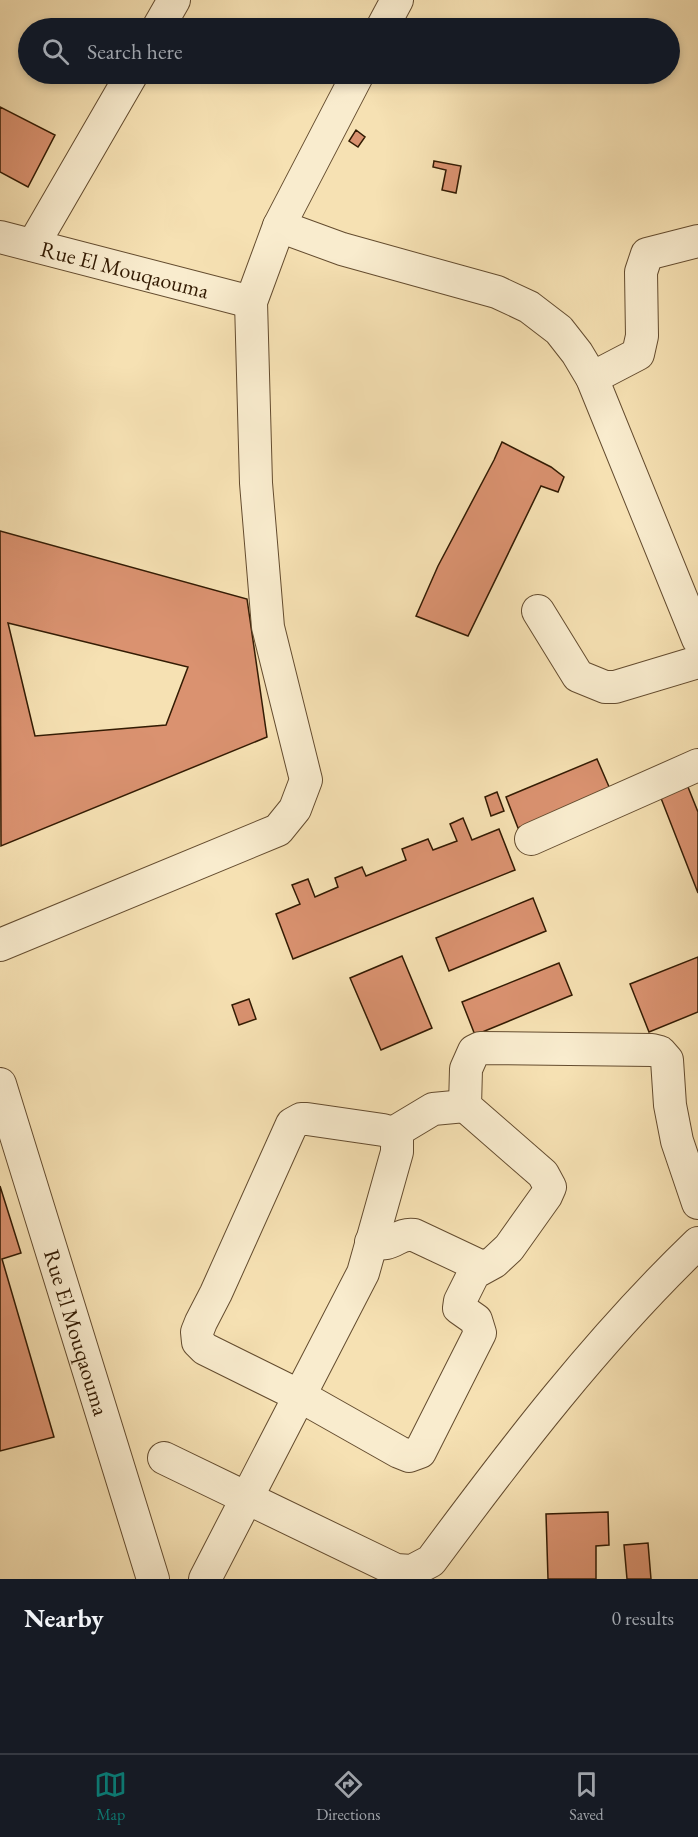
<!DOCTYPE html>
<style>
body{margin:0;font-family:"EB Garamond",serif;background:#242831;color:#f1f3f6}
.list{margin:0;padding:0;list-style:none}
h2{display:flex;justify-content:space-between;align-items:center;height:78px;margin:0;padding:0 24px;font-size:26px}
h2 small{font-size:20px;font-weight:400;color:#9ea1a6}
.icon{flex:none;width:33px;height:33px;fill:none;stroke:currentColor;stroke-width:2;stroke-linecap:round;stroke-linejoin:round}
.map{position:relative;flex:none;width:698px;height:1579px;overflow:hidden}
.search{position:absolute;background:#171b24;box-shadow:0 3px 9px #0003;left:18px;right:18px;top:18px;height:66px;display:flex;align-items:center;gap:15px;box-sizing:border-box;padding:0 21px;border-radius:33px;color:#9ea1a6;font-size:22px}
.sheet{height:174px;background:#171b24}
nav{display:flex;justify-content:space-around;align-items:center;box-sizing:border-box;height:84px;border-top:2px solid #363941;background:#171b24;font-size:16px;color:#9ea1a6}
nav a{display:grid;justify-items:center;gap:3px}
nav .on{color:#0f766e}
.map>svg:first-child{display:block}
</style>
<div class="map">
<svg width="698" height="1579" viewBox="0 0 698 1579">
<rect width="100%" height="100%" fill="#f6e1b3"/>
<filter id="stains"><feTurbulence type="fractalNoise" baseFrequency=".00333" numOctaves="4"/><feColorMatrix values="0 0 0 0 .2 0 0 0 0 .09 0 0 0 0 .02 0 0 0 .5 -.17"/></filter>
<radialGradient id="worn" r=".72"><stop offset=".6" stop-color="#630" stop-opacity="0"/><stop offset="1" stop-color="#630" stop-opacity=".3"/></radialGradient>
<path fill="#da9270" stroke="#331b03" stroke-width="1.5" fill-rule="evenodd" d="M 0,107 L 55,135 L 28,187 L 0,172 Z
M 356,130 L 365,137 L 358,147 L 349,141 Z
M 434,161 L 461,166 L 456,193 L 442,190 L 446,170 L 433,167 Z
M 502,442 L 551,467 L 564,477 L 558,492 L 541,486 L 468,636 L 416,616 L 438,566 L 494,460 Z
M 0,531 L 247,599 L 267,737 L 1,846 ZM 8,623 L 188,667 L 166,725 L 35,736 Z
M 597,759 L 610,789 L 518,828 L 506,797 Z
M 684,777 L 698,812 L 698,893 L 657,788 Z
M 497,792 L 504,811 L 491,816 L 485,797 Z
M 463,818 L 472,840 L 499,829 L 515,870 L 293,959 L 276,914 L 300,904 L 292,885 L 308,879 L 315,897 L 338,887 L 335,878 L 362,867 L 366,876 L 406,860 L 402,849 L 428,839 L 433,850 L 457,841 L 450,824 Z
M 533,898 L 546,931 L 449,971 L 436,938 Z
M 402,956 L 432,1028 L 381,1050 L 350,978 Z
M 698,957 L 698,1012 L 649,1032 L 630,984 Z
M 559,963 L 572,995 L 475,1035 L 462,1002 Z
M 249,999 L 256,1019 L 239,1025 L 232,1005 Z
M 0,1186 L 21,1253 L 2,1259 L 54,1437 L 0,1451 Z
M 608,1512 L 609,1545 L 596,1546 L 596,1579 L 548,1579 L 546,1514 Z
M 648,1543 L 651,1579 L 627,1579 L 624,1545 Z"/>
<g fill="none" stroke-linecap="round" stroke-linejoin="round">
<g stroke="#644c2f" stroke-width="34">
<g id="minor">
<path d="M 158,28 L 174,0"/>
<path d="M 382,28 L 397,0"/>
<path d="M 279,226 L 342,249 L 497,292 L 529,307 L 559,330 L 577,353 L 592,378 L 698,639"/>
<path id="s1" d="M 0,237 L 251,302"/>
<path d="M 33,245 L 132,74"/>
<path d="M 592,378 L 638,354 L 642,336 L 641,272 L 647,254 L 698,241"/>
<path d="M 538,611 L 578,676 L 605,687 L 615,687 L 698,662"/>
<path d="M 531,839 L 698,765"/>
<path d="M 0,945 L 278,830 L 295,809 L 306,780 L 268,627 L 256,483 L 251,302 L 279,226 L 358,74"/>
<path id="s2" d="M 0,1084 L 153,1579"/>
<path d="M 393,1133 L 433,1109 L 465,1106"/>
<path d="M 371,1242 C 395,1248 395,1233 414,1235 L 482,1267"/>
<path d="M 164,1458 L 396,1570 L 412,1571 L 431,1561 C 513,1450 598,1339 698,1243"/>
<path d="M 205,1579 L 363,1273 L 397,1152 L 397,1139 L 393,1133 L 383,1130 L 307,1119 L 301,1119 L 292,1124 L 216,1293 L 201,1322 L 197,1332 L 198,1342 L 205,1349 L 300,1396 L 399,1452 L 409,1456 L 420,1452 L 480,1333 L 476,1320 L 459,1308 L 460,1301 L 474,1273 L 494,1262 L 509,1248 L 546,1196 L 550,1187 L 543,1174 L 465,1106 L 466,1069 L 474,1051 L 480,1048 L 652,1050 L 660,1052 L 667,1060 L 670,1105 L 677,1141 L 698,1203"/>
</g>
</g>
<use href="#minor" stroke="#f9ecce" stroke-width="32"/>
</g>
<g text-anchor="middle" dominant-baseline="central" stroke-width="4.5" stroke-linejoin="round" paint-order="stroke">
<g font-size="22" fill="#331b03" stroke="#f9ecce">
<text stroke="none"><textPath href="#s1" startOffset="129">Rue El Mouqaouma</textPath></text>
<text stroke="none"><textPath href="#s2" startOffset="260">Rue El Mouqaouma</textPath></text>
</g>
</g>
<rect width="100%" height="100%" filter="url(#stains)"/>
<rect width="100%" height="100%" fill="url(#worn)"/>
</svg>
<div class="search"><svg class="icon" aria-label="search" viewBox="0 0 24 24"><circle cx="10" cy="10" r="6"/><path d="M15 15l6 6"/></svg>Search here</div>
</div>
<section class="sheet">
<h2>Nearby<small>0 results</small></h2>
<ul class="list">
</ul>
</section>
<nav>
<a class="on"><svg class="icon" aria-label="map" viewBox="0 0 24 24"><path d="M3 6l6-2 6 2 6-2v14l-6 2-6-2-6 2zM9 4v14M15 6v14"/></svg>Map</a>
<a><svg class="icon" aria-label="directions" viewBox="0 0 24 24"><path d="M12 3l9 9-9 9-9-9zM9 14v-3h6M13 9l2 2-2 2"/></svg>Directions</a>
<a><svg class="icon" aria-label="saved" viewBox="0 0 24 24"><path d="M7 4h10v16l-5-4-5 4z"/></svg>Saved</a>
</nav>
